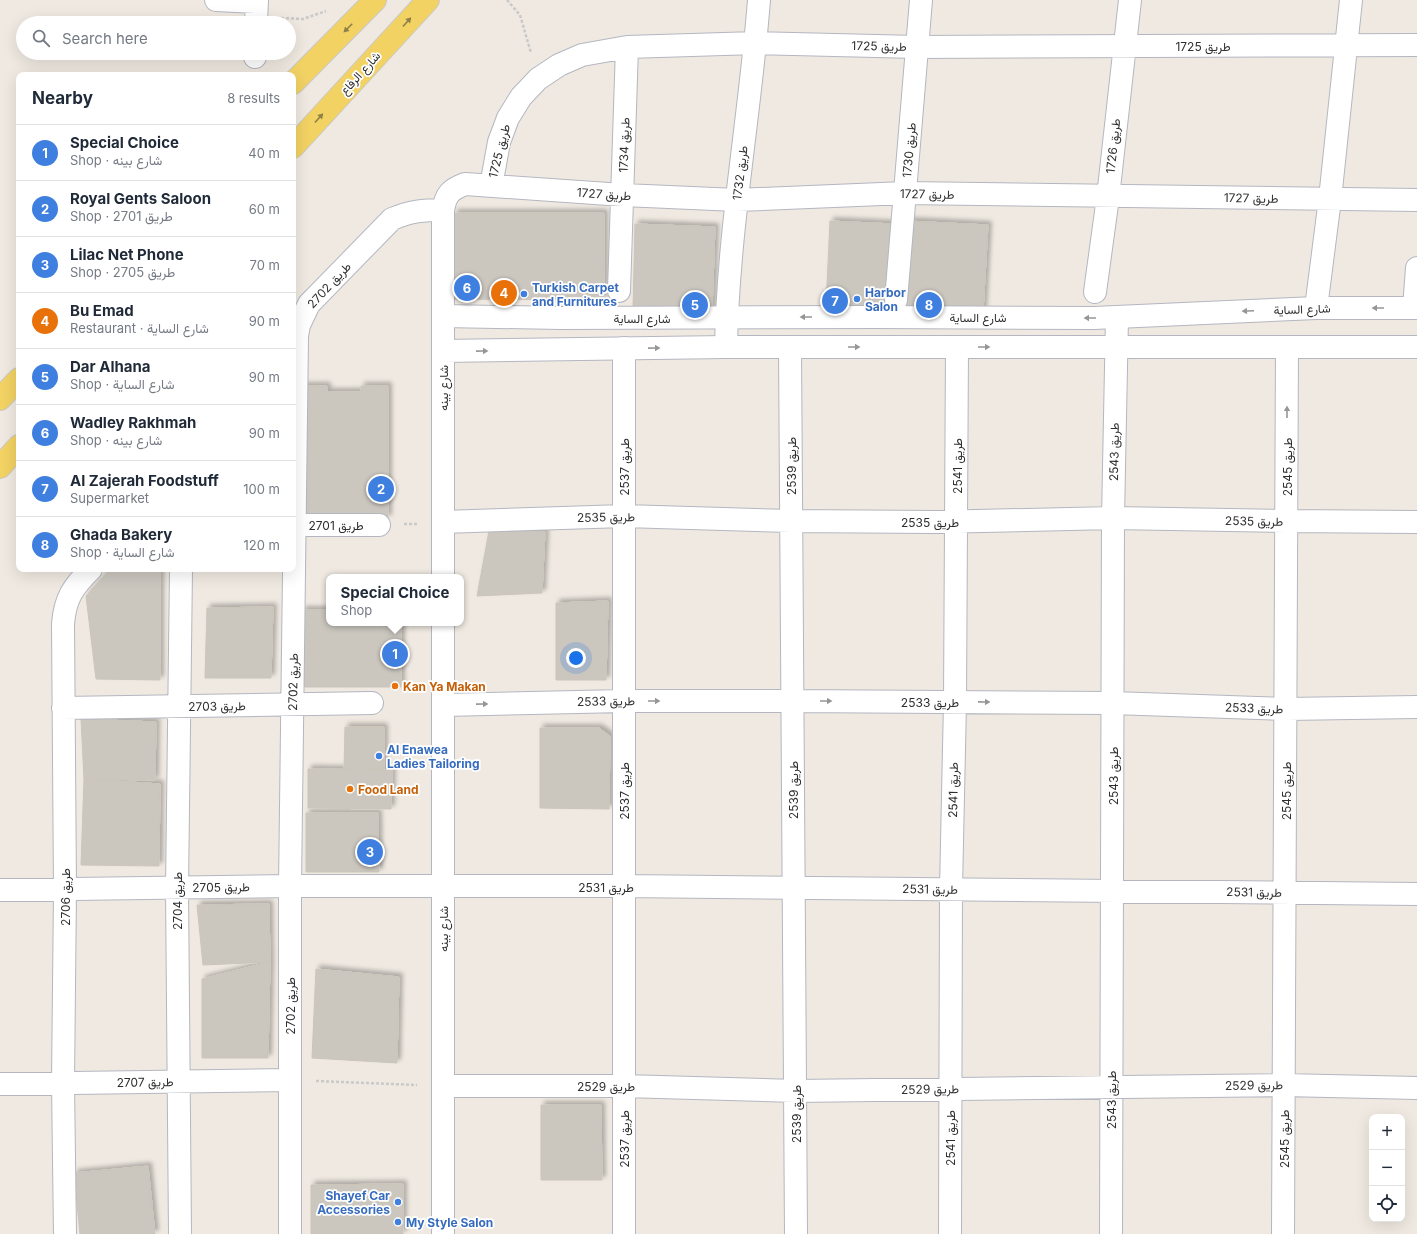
<!DOCTYPE html>
<meta charset="utf-8">
<style>
body{margin:0;font-family:Inter,Vazirmatn,sans-serif;background:#f2f2f3;color:#1f2937}
.controls{position:absolute;right:12px;bottom:12px;display:grid;overflow:hidden;border-radius:8px;box-shadow:0 4px 16px #0002}
.controls button{width:36px;height:36px;display:grid;place-items:center;padding:0;border:0;border-bottom:1px solid #e0e1e3;background:#fff;color:#1f2937;font:20px sans-serif}
.you{position:absolute;left:576px;top:658px;width:14px;height:14px;margin:-10px;border:3px solid #fff;border-radius:50%;background:#1a73e8;box-shadow:0 0 0 6px #1a73e833}
.badge{display:grid;place-items:center;width:26px;height:26px;border-radius:50%;background:#4263fb;color:#fff;font-size:13px;font-weight:700}
.pin{position:absolute;translate:-50% -50%;border:2px solid #fff;box-shadow:0 1px 4px #0006}
.popup{position:absolute;left:326px;top:574px;width:138px;height:52px;box-sizing:border-box;display:grid;place-content:center;border-radius:8px;background:#fff;filter:drop-shadow(0 1px 3px #0005);font-size:13px;white-space:nowrap;color:#747a83}
.popup b{font-size:15px;color:#1f2937}
.popup::after{content:'';position:absolute;left:50%;top:100%;margin-left:-8px;border:8px solid transparent;border-top-color:#fff}
.list{margin:0;padding:0;list-style:none}
h2{display:flex;justify-content:space-between;align-items:center;height:52px;margin:0;padding:0 16px;font-size:17px}
h2 small{font-size:13px;font-weight:400;color:#747a83}
.list li{display:grid;grid-template-columns:26px 1fr auto;gap:12px;align-items:center;box-sizing:border-box;height:56px;padding:0 16px;border-top:1px solid #e0e1e3}
.list b{display:block;font-size:15px;white-space:nowrap}
.list p{margin:0;font-size:13px;white-space:nowrap;color:#747a83}
.list em{font-size:13px;font-style:normal;color:#747a83}
.icon{flex:none;width:22px;height:22px;fill:none;stroke:currentColor;stroke-width:2;stroke-linecap:round;stroke-linejoin:round}
.map{position:relative;flex:none;width:1417px;height:1234px;overflow:hidden}
.search{position:absolute;background:#fff;box-shadow:0 4px 16px #0002;left:16px;top:16px;width:280px;height:44px;display:flex;align-items:center;gap:10px;box-sizing:border-box;padding:0 14px;border-radius:22px;color:#747a83;font-size:15px}
.panel{position:absolute;background:#fff;box-shadow:0 4px 16px #0002;left:16px;top:72px;width:280px;height:500px;border-radius:8px}
.map>svg:first-child{display:block}
</style>
<div class="map">
<svg width="1417" height="1234" viewBox="0 0 1417 1234">
<defs>
<filter id="shadow"><feDropShadow dx="3.5" dy="-3.5" stdDeviation="2" flood-color="#0004"/></filter>
</defs>
<rect width="100%" height="100%" fill="#efe9e1"/>
<path fill="#cbc7bf" stroke="#cbc5ba" filter="url(#shadow)" d="M 454,213 L 604,213 L 604,300 L 453,299 Z
M 830,221 L 894,224 L 890,309 L 826,307 Z
M 907,221 L 988,225 L 983,312 L 901,308 Z
M 635,224 L 715,227 L 712,311 L 633,309 Z
M 300,386 L 327,386 L 327,392 L 361,392 L 361,386 L 388,386 L 388,518 L 300,518 Z
M 489,531 L 545,532 L 542,593 L 477,596 Z
M 110,569 L 160,569 L 160,680 L 96,679 L 86,596 Z
M 608,601 L 606,680 L 556,680 L 556,603 Z
M 273,607 L 271,678 L 205,678 L 207,608 Z
M 302,610 L 329,610 L 329,623 L 401,623 L 401,687 L 301,687 Z
M 81,719 L 156,722 L 155,780 L 84,779 Z
M 345,727 L 384,727 L 384,770 L 344,769 Z
M 540,728 L 599,728 L 610,736 L 609,809 L 540,808 Z
M 308,769 L 392,770 L 391,809 L 308,808 Z
M 84,779 L 160,784 L 159,866 L 81,865 Z
M 306,813 L 378,813 L 379,872 L 306,872 Z
M 269,904 L 270,962 L 203,965 L 197,905 Z
M 270,962 L 268,1058 L 202,1058 L 202,979 Z
M 316,969 L 399,977 L 397,1063 L 312,1058 Z
M 541,1105 L 601,1105 L 602,1180 L 541,1180 Z
M 148,1166 L 155,1234 L 80,1234 L 74,1173 Z
M 403,1184 L 403,1234 L 311,1234 L 311,1185 Z"/>
<g fill="none" stroke-linecap="round" stroke-linejoin="round">
<g stroke="#b4b7c1" stroke-width="24">
<path id="street" d="M 216,0 L 256,2
M 256,23 L 257,0
M 255,57 L 255,53
M 491,186 L 499,142 L 508,118 L 521,97 L 538,79 L 559,65 L 582,55 L 627,47 L 756,43 L 917,47 L 1417,45
M 619,291 L 627,47
M 1095,292 L 1108,197 L 1130,0
M 896,300 L 921,0
M 1316,308 L 1330,199 L 1351,0
M 1414,308 L 1417,268
M 443,316 L 443,210 C 446,194 450,190 465,184 L 623,195 L 737,200 L 905,193 L 1417,200
M 726,347 C 728,231 750,116 759,0
M 790,347 L 796,1234
M 624,348 L 624,1234
M 443,522 L 624,516 L 791,521 L 934,522 L 1113,518 L 1287,521 L 1417,522
M 293,525 L 379,525
M 443,705 L 624,701 L 793,701 L 1113,703 L 1286,709 L 1417,707
M 63,708 L 372,703
M 0,890 L 290,886 L 624,886 L 1417,894
M 0,1084 L 290,1080
M 443,1086 L 624,1086 L 795,1091 L 1284,1085 L 1417,1088
M 65,1234 L 63,1083 L 65,890 L 63,624 C 65,598 73,587 91,569
M 180,1234 L 177,888 L 181,569
M 290,1234 L 290,886 L 297,336 L 299,325 L 309,304 L 392,219 C 411,211 423,210 443,210
M 950,1234 L 951,889 L 955,702 L 957,347
M 1111,1234 L 1113,518 L 1117,317
M 1283,1234 L 1287,347"/>
</g>
<g stroke="#b4b7c1" stroke-width="24">
<path id="secondary" d="M 443,351 L 726,347 L 1417,347
M 443,577 L 443,316 L 561,318 L 876,317 L 1094,318 L 1316,308 L 1417,308
M 443,623 L 443,1234"/>
</g>
<g stroke="#c9c9c9" stroke-width="24">
<path id="primary" d="M 293,83 L 375,0
M 293,147 L 428,0
M 0,399 L 19,379
M 0,467 L 19,446"/>
</g>
<path stroke="#c9c9c9" stroke-width="2.5" stroke-dasharray="3 2" stroke-linecap="butt" d="M 507,0 L 520,15 L 531,53
M 281,18 L 303,19 L 326,11
M 404,524 L 417,524
M 316,1081 L 417,1085"/>
<use href="#street" stroke="#fff" stroke-width="22"/>
<use href="#secondary" stroke="#fff" stroke-width="22"/>
<use href="#primary" stroke="#f2d263" stroke-width="22"/>
</g>
<defs><path id="oneway-solid" d="M-6-.8H1V-3.2L6.5 0L1 3.2V.8H-6Z"/></defs>
<g fill="#908048">
<use href="#oneway-solid" transform="translate(407 22) rotate(-48)"/>
<use href="#oneway-solid" transform="translate(348 28) rotate(135)"/>
<use href="#oneway-solid" transform="translate(319 118) rotate(-48)"/>
</g>
<g fill="#969696">
<use href="#oneway-solid" transform="translate(1378 308) rotate(-180)"/>
<use href="#oneway-solid" transform="translate(1248 311) rotate(177)"/>
<use href="#oneway-solid" transform="translate(806 317) rotate(180)"/>
<use href="#oneway-solid" transform="translate(1090 318) rotate(180)"/>
<use href="#oneway-solid" transform="translate(854 347)"/>
<use href="#oneway-solid" transform="translate(984 347)"/>
<use href="#oneway-solid" transform="translate(654 348) rotate(-1)"/>
<use href="#oneway-solid" transform="translate(482 351) rotate(-1)"/>
<use href="#oneway-solid" transform="translate(1287 412) rotate(-90)"/>
<use href="#oneway-solid" transform="translate(654 701)"/>
<use href="#oneway-solid" transform="translate(826 701)"/>
<use href="#oneway-solid" transform="translate(984 702) rotate(1)"/>
<use href="#oneway-solid" transform="translate(482 704) rotate(-1)"/>
</g>
<g fill="#3f7fe0" stroke="#fff" stroke-width="1.5">
<circle cx="524" cy="294" r="4"/>
<circle cx="857" cy="299" r="4"/>
<circle cx="379" cy="756" r="4"/>
<circle cx="398" cy="1202" r="4"/>
<circle cx="398" cy="1222" r="4"/>
</g>
<g fill="#e8710a" stroke="#fff" stroke-width="1.5">
<circle cx="395" cy="686" r="4"/>
<circle cx="350" cy="789" r="4"/>
</g>
<g text-anchor="middle" dominant-baseline="central" stroke-width="3.5" stroke-linejoin="round" paint-order="stroke">
<g font-size="12" fill="#2e2e2e" stroke="#fff">
<text transform="translate(879 46) rotate(1)">طريق 1725</text>
<text x="1203" y="46">طريق 1725</text>
<text transform="translate(360 73) rotate(-48)">شارع الرفاع</text>
<text transform="translate(624 145) rotate(-88)">طريق 1734</text>
<text transform="translate(1113 146) rotate(-84)">طريق 1726</text>
<text transform="translate(909 150) rotate(-85)">طريق 1730</text>
<text transform="translate(499 151) rotate(-76)">طريق 1725</text>
<text transform="translate(740 173) rotate(-83)">طريق 1732</text>
<text transform="translate(604 194) rotate(4)">طريق 1727</text>
<text transform="translate(927 194) rotate(1)">طريق 1727</text>
<text transform="translate(1251 198) rotate(1)">طريق 1727</text>
<text transform="translate(329 285) rotate(-47)">طريق 2702</text>
<text transform="translate(1302 309) rotate(-2)">شارع الساية</text>
<text x="978" y="317">شارع الساية</text>
<text x="642" y="318">شارع الساية</text>
<text transform="translate(443 388) rotate(-90)">شارع بينه</text>
<text transform="translate(1114 452) rotate(-89)">طريق 2543</text>
<text transform="translate(791 466) rotate(-90)">طريق 2539</text>
<text transform="translate(957 466) rotate(-90)">طريق 2541</text>
<text transform="translate(624 467) rotate(-90)">طريق 2537</text>
<text transform="translate(1287 467) rotate(-90)">طريق 2545</text>
<text transform="translate(606 517) rotate(-1)">طريق 2535</text>
<text transform="translate(1254 521) rotate(1)">طريق 2535</text>
<text x="930" y="522">طريق 2535</text>
<text x="336" y="525">طريق 2701</text>
<text transform="translate(293 682) rotate(-89)">طريق 2702</text>
<text transform="translate(606 701) rotate(-1)">طريق 2533</text>
<text x="930" y="702">طريق 2533</text>
<text transform="translate(217 706) rotate(-1)">طريق 2703</text>
<text transform="translate(1254 708) rotate(2)">طريق 2533</text>
<text transform="translate(1113 776) rotate(-90)">طريق 2543</text>
<text transform="translate(793 790) rotate(-90)">طريق 2539</text>
<text transform="translate(953 790) rotate(-89)">طريق 2541</text>
<text transform="translate(624 791) rotate(-90)">طريق 2537</text>
<text transform="translate(1286 791) rotate(-90)">طريق 2545</text>
<text transform="translate(221 887) rotate(-1)">طريق 2705</text>
<text x="606" y="887">طريق 2531</text>
<text transform="translate(930 889) rotate(1)">طريق 2531</text>
<text transform="translate(1254 892) rotate(1)">طريق 2531</text>
<text transform="translate(65 897) rotate(-90)">طريق 2706</text>
<text transform="translate(177 901) rotate(-90)">طريق 2704</text>
<text transform="translate(443 929) rotate(-90)">شارع بينه</text>
<text transform="translate(290 1006) rotate(-90)">طريق 2702</text>
<text transform="translate(145 1082) rotate(-1)">طريق 2707</text>
<text transform="translate(1254 1085) rotate(-1)">طريق 2529</text>
<text x="606" y="1086">طريق 2529</text>
<text transform="translate(930 1089) rotate(-1)">طريق 2529</text>
<text transform="translate(1111 1100) rotate(-90)">طريق 2543</text>
<text transform="translate(796 1114) rotate(-90)">طريق 2539</text>
<text transform="translate(950 1138) rotate(-90)">طريق 2541</text>
<text transform="translate(624 1139) rotate(-90)">طريق 2537</text>
<text transform="translate(1284 1139) rotate(-90)">طريق 2545</text>
</g>
<g font-size="12" font-weight="bold" fill="#366cbe" stroke="#fff" text-anchor="start">
<text x="532" y="287">Turkish Carpet<tspan x="532" dy="14">and Furnitures</tspan></text>
<text x="865" y="292">Harbor<tspan x="865" dy="14">Salon</tspan></text>
<text x="387" y="749">Al Enawea<tspan x="387" dy="14">Ladies Tailoring</tspan></text>
<text x="390" y="1195" text-anchor="end">Shayef Car<tspan x="390" dy="14">Accessories</tspan></text>
<text x="406" y="1222">My Style Salon</text>
</g>
<g font-size="12" font-weight="bold" fill="#c56008" stroke="#fff" text-anchor="start">
<text x="403" y="686">Kan Ya Makan</text>
<text x="358" y="789">Food Land</text>
</g>
</g>
</svg>
<div class="controls">
<button>+</button>
<button>−</button>
<button><svg class="icon" aria-label="locate" viewBox="0 0 24 24"><circle cx="12" cy="12" r="6"/><path d="M12 2v4M12 18v4M2 12h4M18 12h4"/></svg></button>
</div>
<div class="you"></div>
<div class="pin badge" style="left:395px;top:654px;background:#3f7fe0">1</div>
<div class="popup"><b>Special Choice</b>Shop</div>
<div class="pin badge" style="left:381px;top:489px;background:#3f7fe0">2</div>
<div class="pin badge" style="left:370px;top:852px;background:#3f7fe0">3</div>
<div class="pin badge" style="left:504px;top:293px;background:#e8710a">4</div>
<div class="pin badge" style="left:695px;top:305px;background:#3f7fe0">5</div>
<div class="pin badge" style="left:467px;top:288px;background:#3f7fe0">6</div>
<div class="pin badge" style="left:835px;top:301px;background:#3f7fe0">7</div>
<div class="pin badge" style="left:929px;top:305px;background:#3f7fe0">8</div>
<div class="search"><svg class="icon" aria-label="search" viewBox="0 0 24 24"><circle cx="10" cy="10" r="6"/><path d="M15 15l6 6"/></svg>Search here</div>
<section class="panel">
<h2>Nearby<small>8 results</small></h2>
<ul class="list">
<li><span class="badge" style="background:#3f7fe0">1</span><div><b>Special Choice</b><p>Shop · شارع بينه</p></div><em>40 m</em></li>
<li><span class="badge" style="background:#3f7fe0">2</span><div><b>Royal Gents Saloon</b><p>Shop · طريق 2701</p></div><em>60 m</em></li>
<li><span class="badge" style="background:#3f7fe0">3</span><div><b>Lilac Net Phone</b><p>Shop · طريق 2705</p></div><em>70 m</em></li>
<li><span class="badge" style="background:#e8710a">4</span><div><b>Bu Emad</b><p>Restaurant · شارع الساية</p></div><em>90 m</em></li>
<li><span class="badge" style="background:#3f7fe0">5</span><div><b>Dar Alhana</b><p>Shop · شارع الساية</p></div><em>90 m</em></li>
<li><span class="badge" style="background:#3f7fe0">6</span><div><b>Wadley Rakhmah</b><p>Shop · شارع بينه</p></div><em>90 m</em></li>
<li><span class="badge" style="background:#3f7fe0">7</span><div><b>Al Zajerah Foodstuff</b><p>Supermarket</p></div><em>100 m</em></li>
<li><span class="badge" style="background:#3f7fe0">8</span><div><b>Ghada Bakery</b><p>Shop · شارع الساية</p></div><em>120 m</em></li>
</ul>
</section>
</div>
